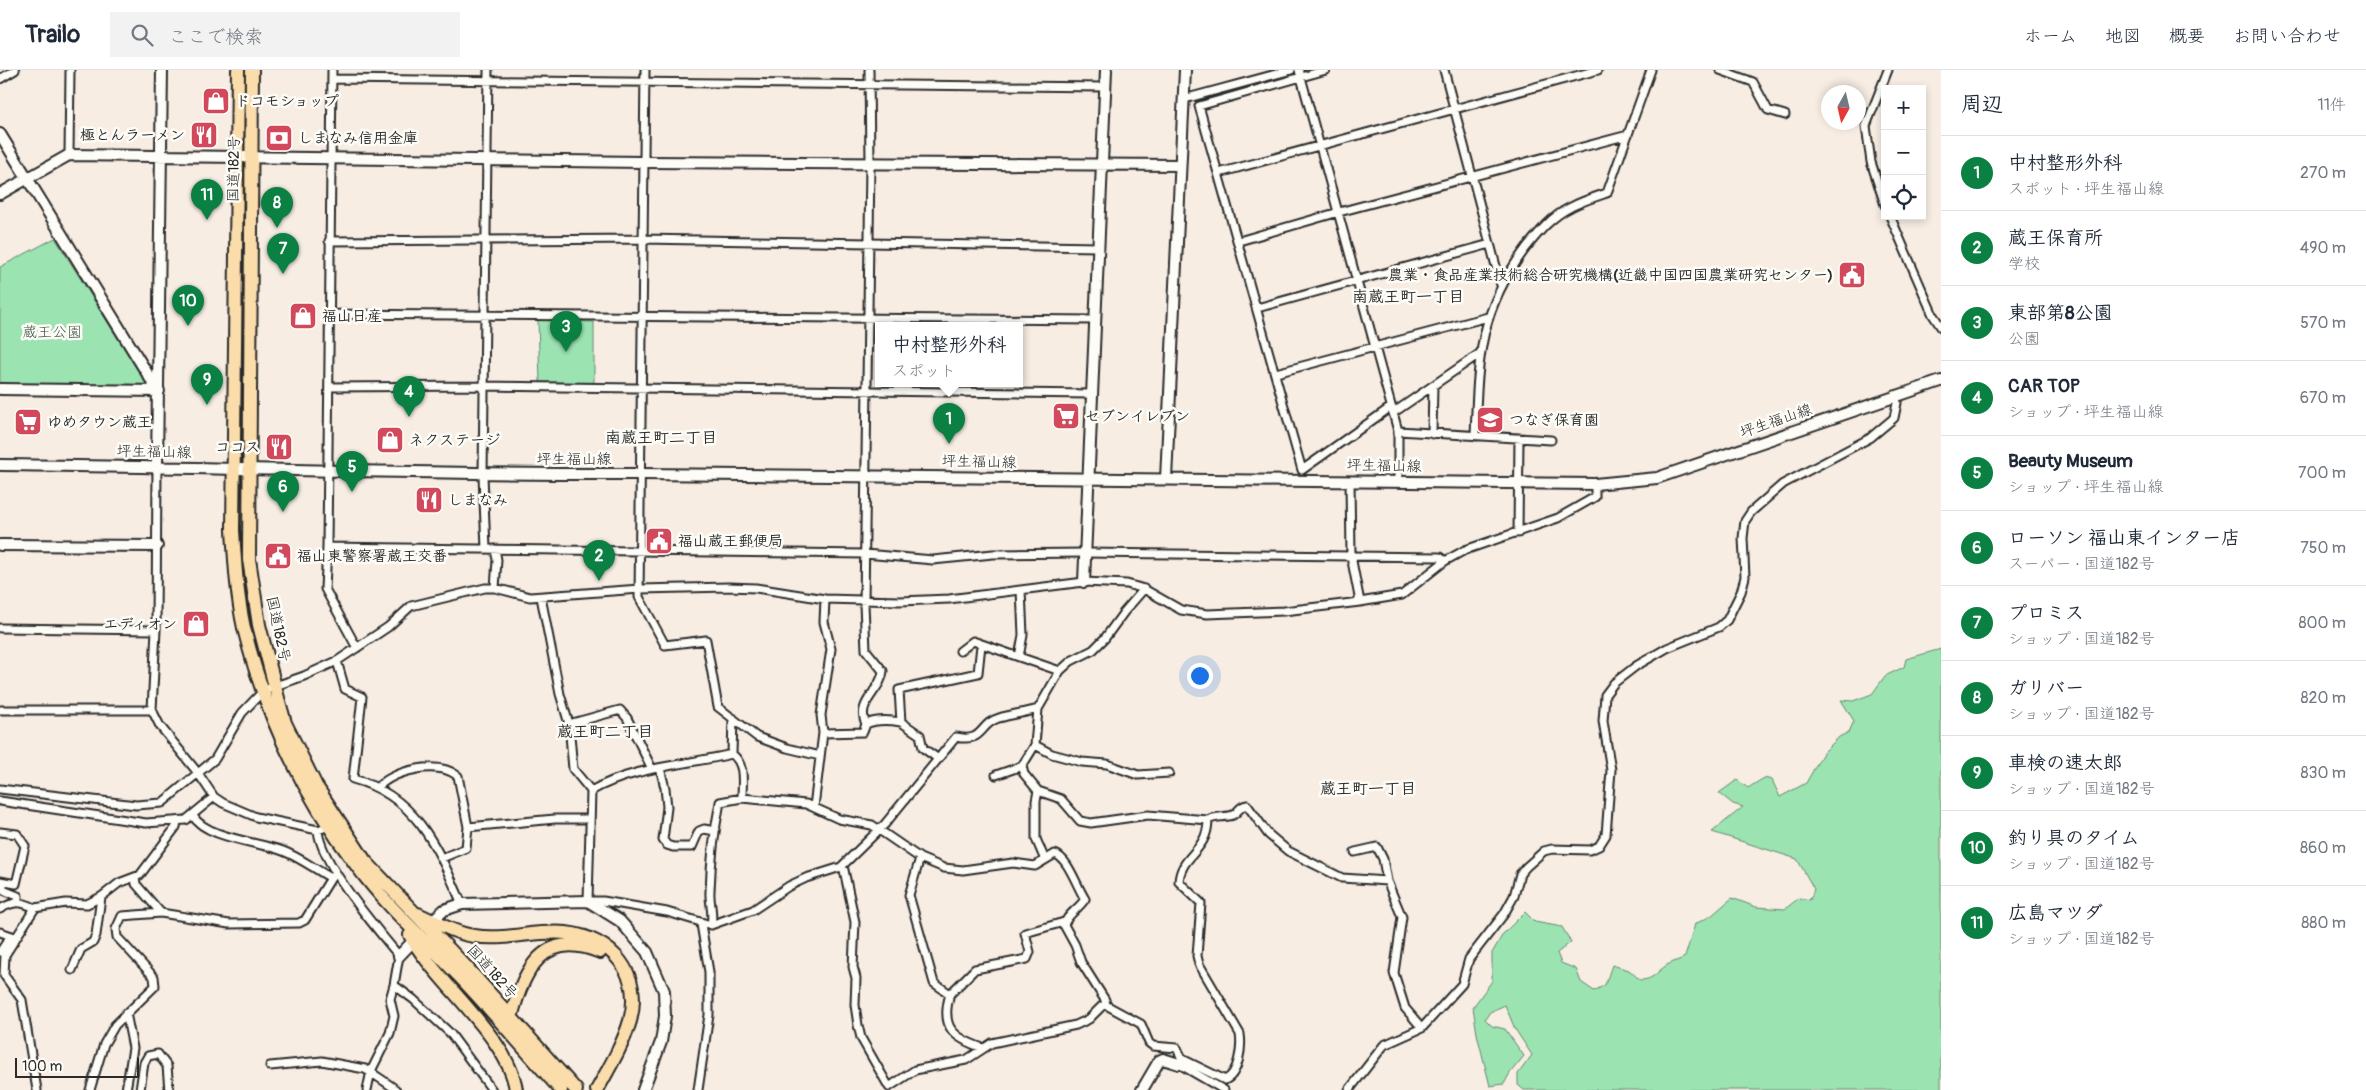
<!DOCTYPE html>
<html lang="ja">
<meta charset="utf-8">
<style>
body{margin:0;font-family:Pangolin,"Klee One",sans-serif;background:#f2f2f3;color:#1f2937}
.controls{position:absolute;right:15px;top:15px;display:grid;overflow:hidden;border-radius:0px;box-shadow:0 2px 8px #0003}
.controls button{width:45px;height:45px;display:grid;place-items:center;padding:0;border:0;border-bottom:1px solid #e0e1e3;background:#fff;color:#1f2937;font:25px sans-serif}
.compass{position:absolute;left:1821px;top:15px;width:45px;height:45px;border-radius:50%;background:#fff;box-shadow:0 2px 8px #0003;rotate:188deg}
.scale{position:absolute;left:15px;bottom:12px;width:124px;box-sizing:border-box;padding-left:5px;border:2px solid #2b2b2b;border-top:0;font-size:14px;line-height:18px;white-space:nowrap;color:#2b2b2b;-webkit-text-stroke:4px #fdfcf7;paint-order:stroke}
.you{position:absolute;left:1199px;top:605px;width:18px;height:18px;margin:-12px;border:4px solid #fff;border-radius:50%;background:#1a73e8;box-shadow:0 0 0 8px #1a73e833}
.badge{display:grid;place-items:center;width:32px;height:32px;border-radius:50%;background:#0b8043;color:#fff;font-size:16px;font-weight:700}
.pin{position:absolute;translate:-50% -41px;filter:drop-shadow(0 1px 2px #0008)}
.pin::after{content:'';position:absolute;top:26px;width:18px;height:15px;background:inherit;clip-path:polygon(0 0,100% 0,50% 100%)}
.popup{position:absolute;left:875px;top:252px;width:148px;height:65px;box-sizing:border-box;display:grid;place-content:center;border-radius:0px;background:#fff;filter:drop-shadow(0 1px 4px #0005);font-size:16px;white-space:nowrap;color:#747a83}
.popup b{font-size:19px;color:#1f2937}
.popup::after{content:'';position:absolute;left:50%;top:100%;margin-left:-10px;border:10px solid transparent;border-top-color:#fff}
.list{margin:0;padding:0;list-style:none}
h2{display:flex;justify-content:space-between;align-items:center;height:65px;margin:0;padding:0 20px;font-size:21px}
h2 small{font-size:16px;font-weight:400;color:#747a83}
.list li{display:grid;grid-template-columns:32px 1fr auto;gap:15px;align-items:center;box-sizing:border-box;height:75px;padding:0 20px;border-top:1px solid #e0e1e3}
.list b{display:block;font-size:19px;white-space:nowrap}
.list p{margin:0;font-size:16px;white-space:nowrap;color:#747a83}
.list em{font-size:16px;font-style:normal;color:#747a83}
.icon{flex:none;width:28px;height:28px;fill:none;stroke:currentColor;stroke-width:2;stroke-linecap:round;stroke-linejoin:round}
.map{position:relative;flex:none;width:1941px;height:1020px;overflow:hidden}
header{display:flex;align-items:center;gap:30px;box-sizing:border-box;height:70px;padding:0 25px;background:#fff;border-bottom:1px solid #e0e1e3}
header strong{font-size:24px}
nav{display:flex;gap:28px;margin-inline-start:auto;font-size:18px}
.search{width:350px;height:45px;background:#f2f2f3;display:flex;align-items:center;gap:12px;box-sizing:border-box;padding:0 18px;border-radius:0px;color:#747a83;font-size:19px}
main{display:flex}
aside{flex:1;background:#fff}
.map>svg:first-child{display:block}
</style>
<header>
<strong>Trailo</strong>
<div class="search"><svg class="icon" aria-label="search" viewBox="0 0 24 24"><circle cx="10" cy="10" r="6"/><path d="M15 15l6 6"/></svg>ここで検索</div>
<nav><a>ホーム</a><a>地図</a><a>概要</a><a>お問い合わせ</a></nav>
</header>
<main>
<div class="map">
<svg width="1941" height="1020" viewBox="0 0 1941 1020">
<rect width="100%" height="100%" fill="#f7ede3"/>
<filter id="ink" filterUnits="userSpaceOnUse"><feTurbulence type="fractalNoise" baseFrequency=".02" numOctaves="2"/><feDisplacementMap in="SourceGraphic" scale="10" xChannelSelector="R" yChannelSelector="G"/><feConvolveMatrix kernelMatrix="1 2 1 2 8 2 1 2 1" color-interpolation-filters="sRGB"/></filter>
<g filter="url(#ink)">
<path fill="#9be3b1" stroke="#63876e" d="M 55,168 L 147,315 L 0,314 L 0,197 Z
M 538,250 L 594,252 L 594,313 L 540,312 Z
M 1941,579 L 1941,1020 L 1524,1020 L 1518,1015 L 1518,1004 L 1532,985 L 1515,959 L 1505,935 L 1490,942 L 1485,949 L 1492,956 L 1505,959 L 1524,986 L 1510,1003 L 1504,1014 L 1490,1016 L 1477,964 L 1473,937 L 1492,911 L 1492,883 L 1503,864 L 1525,842 L 1535,852 L 1562,857 L 1571,872 L 1557,883 L 1561,893 L 1576,899 L 1581,912 L 1594,921 L 1605,915 L 1612,895 L 1629,900 L 1640,910 C 1654,910 1656,902 1667,895 C 1672,892 1680,890 1685,887 L 1695,854 L 1711,846 L 1732,828 L 1756,837 L 1785,839 L 1799,828 L 1810,830 L 1814,819 L 1797,789 L 1712,762 L 1743,737 L 1733,734 L 1719,723 L 1737,710 L 1748,718 L 1764,708 L 1772,710 L 1780,727 L 1806,713 L 1823,683 L 1839,667 L 1849,662 L 1854,651 L 1841,630 L 1853,631 L 1872,624 L 1885,606 L 1904,597 L 1906,589 Z"/>
<g fill="none" stroke-linecap="round" stroke-linejoin="round">
<g stroke="#2b2b2b" stroke-width="11">
<path id="street" d="M 332,0 L 327,477 L 325,519 L 357,578
M 645,0 L 639,527 L 665,575 L 706,570 L 718,637 L 757,667 L 787,678 L 820,686
M 1299,0 L 1398,361
M 1326,0 L 1199,36 L 1302,400 L 1391,337
M 1444,0 L 1501,215
M 1720,0 L 1753,12 L 1768,40 L 1785,45
M 0,9 L 15,0
M 332,9 L 1105,17
M 1184,29 L 1291,0
M 69,85 L 70,0
M 1219,103 L 1598,0
M 1885,135 L 1871,92 L 1866,56 L 1888,0
M 1890,146 L 1933,245 L 1941,257
M 329,171 L 643,169 L 1099,177
M 1239,171 L 1339,142 L 1628,65
M 1257,238 L 1490,174
M 329,244 L 1096,250
M 1276,303 L 1488,247
M 329,317 L 484,316 L 1093,324
M 1393,343 L 1479,284
M 1432,364 L 1433,316
M 1475,366 C 1478,290 1478,242 1526,178 C 1539,162 1552,146 1571,137 C 1582,131 1595,127 1607,123 L 1651,0
M 157,396 L 156,560 L 152,640 L 160,656 L 198,703 L 214,727 L 223,733 L 256,747 L 318,760 L 329,756
M 1350,411 L 1351,486 L 1360,532
M 1398,412 L 1398,361 L 1551,370
M 1518,463 L 1519,368
M 327,477 L 865,484 L 933,490 L 993,484 L 1086,483 L 1440,487 L 1445,491
M 486,479 L 483,405 L 488,0
M 495,479 L 497,490 L 495,518
M 1021,520 L 1023,565 L 1019,587 L 1060,601
M 541,527 L 560,624 L 569,654 L 573,699 L 591,721 L 588,831 L 603,831 L 667,842 L 711,855 L 753,840 L 789,816 L 806,808 L 841,797 L 844,800 L 855,852 L 853,897 L 856,908 L 855,935 L 858,955 L 861,968 L 889,1017 L 915,1000 L 966,990 L 992,973 L 1076,955 L 1089,949 L 1102,936 L 1106,935 L 1141,954 L 1149,973 L 1153,976 L 1177,978 L 1182,989 L 1179,994 L 1224,1020
M 0,558 L 156,560
M 960,581 L 973,571 L 1019,587
M 337,591 L 345,619 L 362,627 L 353,709 C 417,726 438,779 462,834
M 0,640 L 152,640
M 569,654 L 620,640 L 627,648 L 652,699
M 866,654 C 855,633 882,620 883,601 L 866,580 L 864,534 L 870,94 L 869,0
M 823,663 L 863,662 L 866,654 C 877,649 889,650 901,652
M 1035,675 L 1052,684 L 1082,692 L 1107,694 L 1138,705 L 1169,703
M 732,684 C 746,695 742,712 742,728
M 937,688 L 923,678 L 920,665 L 901,652 L 899,620 L 978,603 L 981,575
M 1022,696 L 1024,704 L 1038,721 L 1061,729 L 1080,751 L 1091,753 L 1148,745 L 1208,750
M 660,698 L 665,718 L 667,737 L 663,770 L 667,775 L 673,777 L 692,777 L 699,761 L 704,759 L 715,761
M 996,705 L 1022,696 L 1035,675 L 1038,639 L 1060,601 L 1071,591 L 1093,580 L 1105,568 L 1124,542 L 1144,519
M 377,718 C 394,700 437,690 458,706 L 468,757 L 466,778 L 442,788
M 0,719 L 136,735 L 162,733 L 215,689 L 242,643 L 264,620 L 304,606 L 337,591 L 388,557 L 411,536 L 485,518 L 495,518 L 530,527 L 640,519 L 729,517 L 756,518 L 825,529 L 900,531 L 949,529 L 1084,512 L 1127,514 L 1144,519 L 1181,540 L 1207,544 L 1284,541 L 1360,532 L 1402,525 L 1445,491 L 1465,480 L 1558,448 L 1595,427 L 1595,414
M 591,721 C 633,697 685,695 732,684 L 733,648
M 1038,721 L 1036,731 L 1036,769 L 1045,790
M 0,731 L 146,753 L 186,750 L 214,727
M 814,737 L 823,663 L 821,645 L 831,579 L 824,552 L 825,529
M 193,746 C 206,768 259,772 283,781 C 299,787 315,799 331,808
M 468,757 L 555,749 L 590,749
M 318,760 C 320,793 377,859 399,886 L 394,915 L 413,929 L 450,963 L 492,1020
M 0,762 L 17,764 L 25,776 L 16,814 L 0,811
M 1355,782 L 1377,777 L 1383,789 L 1387,811 L 1402,847 L 1394,903 L 1405,938 L 1422,958
M 920,788 L 909,825 L 934,913 L 950,924 C 940,957 953,968 983,978
M 841,797 L 885,754 L 956,667 C 985,673 978,654 999,648 C 1012,644 1025,643 1038,639
M 135,807 L 136,814 L 161,843
M 3,812 L 3,820 L 18,826 L 18,832
M 0,839 C 14,831 20,831 35,838
M 711,855 C 714,843 709,833 710,821 C 711,790 714,762 720,732 L 742,728 L 806,734 L 839,749 L 872,755 L 920,788 L 944,798 L 963,800 L 1013,793 L 1035,796 L 1055,784 C 1068,788 1077,817 1085,829 C 1079,839 1067,844 1064,855 L 1075,875 L 1081,892 L 1105,930 L 1106,935
M 0,862 L 15,867
M 0,882 L 8,870 L 13,868
M 72,900 L 81,879 L 93,872 L 96,865 L 101,827
M 950,924 L 975,899 L 1027,889 L 1030,882 L 1025,863 L 1064,852
M 126,943 L 133,978 L 126,1020
M 1182,989 L 1225,1010 C 1239,1004 1242,977 1240,964 L 1199,894 L 1197,886 L 1201,833 L 1179,812 C 1180,785 1208,782 1208,750 C 1216,745 1225,748 1233,745 C 1239,742 1239,736 1247,735 L 1268,764 L 1288,781 L 1342,808 L 1387,811
M 270,996 L 322,991 L 365,999 C 369,1001 392,1016 396,1020
M 37,1020 L 22,930 L 4,905 L 5,885 L 35,838 L 66,833 L 87,834 L 101,827 L 119,813 L 140,805 L 176,757 L 177,751
M 90,1020 L 104,974 L 115,955 L 155,916 L 154,907 L 117,867 L 116,859 L 122,846 L 161,843 L 229,854 L 299,853 L 305,850 L 331,808 L 336,804
M 140,1020 L 144,993 L 148,986 L 158,984 L 167,996 L 169,1020
M 367,1020 L 371,1001 L 390,963 L 394,946 L 390,929 L 394,915
M 698,1020 L 709,945 L 709,902 L 701,854
M 1349,1020 L 1384,975 L 1422,958 L 1462,914 L 1469,889 L 1504,844 L 1514,826 L 1520,804 L 1526,797 L 1544,781 L 1552,779 L 1590,780 L 1599,776 L 1606,765 L 1611,700 L 1603,651 L 1605,625 L 1614,613 L 1636,596 L 1667,578 L 1719,557 L 1727,550 L 1741,522 L 1745,507 L 1743,468 L 1745,451 L 1751,442 L 1783,414 L 1870,368 L 1894,348 L 1897,333 L 1895,325"/>
</g>
<g stroke="#2b2b2b" stroke-width="14">
<path id="secondary" d="M 0,64 L 158,321
M 0,124 L 69,85 L 643,92 L 1180,95
M 0,319 L 159,321
M 0,395 C 214,397 427,405 641,404 L 1595,414 L 1657,408 L 1941,311
M 157,396 L 162,0
M 1166,409 L 1185,0
M 0,475 L 157,476
M 1084,512 L 1106,0
M 428,855 L 444,840 L 462,834 L 588,831 L 620,851 L 647,882 L 664,921 L 665,946 L 661,972 L 643,1020
M 399,886 L 418,866
M 1142,1020 L 1159,991 L 1163,989 L 1179,994"/>
</g>
<g stroke="#2b2b2b" stroke-width="16">
<path id="highway" d="M 238,0 L 233,460 C 235,493 237,526 244,558 C 265,644 304,726 357,796 C 387,837 425,870 460,907 C 495,944 527,982 561,1020
M 252,0 L 249,489 L 259,555 L 279,632 L 285,653 L 316,716 L 365,791 L 467,898 L 576,1020
M 418,844 C 436,852 454,863 474,866 C 505,871 535,860 566,863 C 612,868 643,904 630,951 C 623,975 609,998 597,1020
M 410,865 C 435,912 509,967 516,1020
M 511,948 C 523,900 544,858 600,882"/>
</g>
<use href="#street" stroke="#fdfcf7" stroke-width="7"/>
<use href="#secondary" stroke="#fdfcf7" stroke-width="10"/>
<use href="#highway" stroke="#faddab" stroke-width="12"/>
</g>
</g>
<defs>
<g id="shop-square" transform="scale(1.4375)"><rect x="-9" y="-9" width="18" height="18" rx="4" fill="#d1495b" stroke="#fdfcf7"/><path d="M-5-2.5h2.3a2.7 3.5 0 0 1 5.4 0H5L5.5 6h-11ZM-1.5-2.5h3a1.5 2.3 0 0 0-3 0Z" fill="#fff"/></g>
<g id="restaurant-square" transform="scale(1.4375)"><rect x="-9" y="-9" width="18" height="18" rx="4" fill="#d1495b" stroke="#fdfcf7"/><path d="M-5-6h1v4h1v-4h1v4h1v-4h1v5L-1.5 .5V6h-2V.5L-5-1ZM5-6V6H3V1.5H1.5Q1.5-4 5-6Z" fill="#fff"/></g>
<g id="bank-square" transform="scale(1.4375)"><rect x="-9" y="-9" width="18" height="18" rx="4" fill="#d1495b" stroke="#fdfcf7"/><path d="M-6-4H6V4H-6ZM0-2.3a2.3 2.3 0 1 0 0 4.6a2.3 2.3 0 1 0 0-4.6Z" fill="#fff"/></g>
<g id="civic-square" transform="scale(1.4375)"><rect x="-9" y="-9" width="18" height="18" rx="4" fill="#d1495b" stroke="#fdfcf7"/><path d="M-.6-6.5H3V-4.5H.6V-3L4-1V1h2V6H-6V1h2V-1L-.6-3ZM-1.2 2.5V6h2.4V2.5Z" fill="#fff"/></g>
<g id="supermarket-square" transform="scale(1.4375)"><rect x="-9" y="-9" width="18" height="18" rx="4" fill="#d1495b" stroke="#fdfcf7"/><path d="M-6-5.5h2.5l.6 2H6L4.5 2H-2.5L-4.4-4H-6ZM-1.5 3.2a1.3 1.3 0 1 0 .1 0ZM3 3.2a1.3 1.3 0 1 0 .1 0Z" fill="#fff"/></g>
<g id="school-square" transform="scale(1.4375)"><rect x="-9" y="-9" width="18" height="18" rx="4" fill="#d1495b" stroke="#fdfcf7"/><path d="M0-5L7-2L0 1L-7-2ZM-4 1L0 2.5L4 1V4Q0 6-4 4Z" fill="#fff"/></g>
</defs>
<g fill-rule="evenodd">
<use href="#shop-square" x="216" y="31"/>
<use href="#restaurant-square" x="204" y="65"/>
<use href="#bank-square" x="279" y="68"/>
<use href="#civic-square" x="1852" y="205"/>
<use href="#shop-square" x="303" y="246"/>
<use href="#supermarket-square" x="1066" y="346"/>
<use href="#school-square" x="1490" y="350"/>
<use href="#supermarket-square" x="28" y="352"/>
<use href="#shop-square" x="390" y="370"/>
<use href="#restaurant-square" x="279" y="377"/>
<use href="#restaurant-square" x="429" y="430"/>
<use href="#civic-square" x="659" y="471"/>
<use href="#civic-square" x="278" y="486"/>
<use href="#shop-square" x="196" y="554"/>
</g>
<g text-anchor="middle" dominant-baseline="central" stroke-width="5" stroke-linejoin="round" paint-order="stroke">
<g font-size="15" font-weight="bold" fill="#2b2b2b" stroke="#fdfcf7" text-anchor="start">
<text x="235" y="31">ドコモショップ</text>
<text x="185" y="65" text-anchor="end">極とんラーメン</text>
<text x="298" y="68">しまなみ信用金庫</text>
<text x="1833" y="205" text-anchor="end">農業・食品産業技術総合研究機構(近畿中国四国農業研究センター)</text>
<text x="322" y="246">福山日産</text>
<text x="1085" y="346">セブンイレブン</text>
<text x="1509" y="350">つなぎ保育園</text>
<text x="47" y="352">ゆめタウン蔵王</text>
<text x="409" y="370">ネクステージ</text>
<text x="260" y="377" text-anchor="end">ココス</text>
<text x="448" y="430">しまなみ</text>
<text x="678" y="471">福山蔵王郵便局</text>
<text x="297" y="486">福山東警察署蔵王交番</text>
<text x="177" y="554" text-anchor="end">エディオン</text>
</g>
<g font-size="15" fill="#2b2b2b" stroke="#fdfcf7">
<text transform="translate(234 99) rotate(-89)">国道182号</text>
<text transform="translate(1776 351) rotate(-19)">坪生福山線</text>
<text transform="translate(154 382) rotate(1)">坪生福山線</text>
<text x="574" y="389">坪生福山線</text>
<text transform="translate(979 392) rotate(1)">坪生福山線</text>
<text transform="translate(1384 396) rotate(1)">坪生福山線</text>
<text transform="translate(278 559) rotate(78)">国道182号</text>
<text transform="translate(492 902) rotate(48)">国道182号</text>
</g>
<g font-size="15" fill="#47594c" stroke="#fdfcf7">
<text x="52" y="262">蔵王公園</text>
</g>
<g font-size="16" font-weight="bold" fill="#2b2b2b" stroke="#fdfcf7">
<text x="1408" y="227">南蔵王町一丁目</text>
<text x="661" y="368">南蔵王町二丁目</text>
<text x="605" y="662">蔵王町二丁目</text>
<text x="1368" y="719">蔵王町一丁目</text>
</g>
</g>
</svg>
<div class="controls">
<button>+</button>
<button>−</button>
<button><svg class="icon" aria-label="locate" viewBox="0 0 24 24"><circle cx="12" cy="12" r="6"/><path d="M12 2v4M12 18v4M2 12h4M18 12h4"/></svg></button>
</div>
<svg class="compass" viewBox="-18 -18 36 36"><path d="M0-13l5 13h-10z" fill="#e53935"/><path d="M0 13l5-13h-10z" fill="#747a83"/></svg>
<div class="scale">100 m</div>
<div class="you"></div>
<div class="pin badge" style="left:949px;top:374px">1</div>
<div class="popup"><b>中村整形外科</b>スポット</div>
<div class="pin badge" style="left:599px;top:511px">2</div>
<div class="pin badge" style="left:566px;top:282px">3</div>
<div class="pin badge" style="left:409px;top:347px">4</div>
<div class="pin badge" style="left:352px;top:422px">5</div>
<div class="pin badge" style="left:283px;top:442px">6</div>
<div class="pin badge" style="left:283px;top:204px">7</div>
<div class="pin badge" style="left:277px;top:158px">8</div>
<div class="pin badge" style="left:207px;top:335px">9</div>
<div class="pin badge" style="left:188px;top:256px">10</div>
<div class="pin badge" style="left:207px;top:150px">11</div>
</div>
<aside>
<h2>周辺<small>11件</small></h2>
<ul class="list">
<li><span class="badge">1</span><div><b>中村整形外科</b><p>スポット · 坪生福山線</p></div><em>270 m</em></li>
<li><span class="badge">2</span><div><b>蔵王保育所</b><p>学校</p></div><em>490 m</em></li>
<li><span class="badge">3</span><div><b>東部第8公園</b><p>公園</p></div><em>570 m</em></li>
<li><span class="badge">4</span><div><b>CAR TOP</b><p>ショップ · 坪生福山線</p></div><em>670 m</em></li>
<li><span class="badge">5</span><div><b>Beauty Museum</b><p>ショップ · 坪生福山線</p></div><em>700 m</em></li>
<li><span class="badge">6</span><div><b>ローソン 福山東インター店</b><p>スーパー · 国道182号</p></div><em>750 m</em></li>
<li><span class="badge">7</span><div><b>プロミス</b><p>ショップ · 国道182号</p></div><em>800 m</em></li>
<li><span class="badge">8</span><div><b>ガリバー</b><p>ショップ · 国道182号</p></div><em>820 m</em></li>
<li><span class="badge">9</span><div><b>車検の速太郎</b><p>ショップ · 国道182号</p></div><em>830 m</em></li>
<li><span class="badge">10</span><div><b>釣り具のタイム</b><p>ショップ · 国道182号</p></div><em>860 m</em></li>
<li><span class="badge">11</span><div><b>広島マツダ</b><p>ショップ · 国道182号</p></div><em>880 m</em></li>
</ul>
</aside>
</main>
